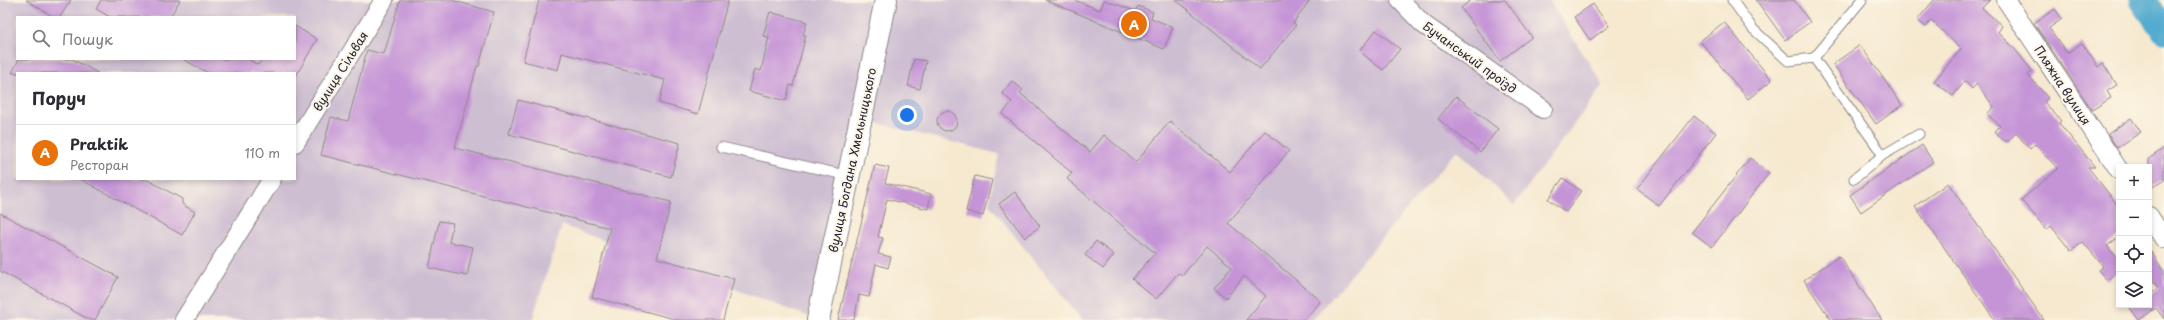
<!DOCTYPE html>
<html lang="uk">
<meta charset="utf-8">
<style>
body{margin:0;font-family:"Playpen Sans",sans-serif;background:#f7f7f7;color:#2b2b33}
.controls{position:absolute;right:12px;bottom:12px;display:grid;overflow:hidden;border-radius:0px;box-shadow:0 2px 6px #0003}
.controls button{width:36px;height:36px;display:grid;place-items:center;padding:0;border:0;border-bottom:1px solid #e1e1e2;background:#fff;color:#2b2b33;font:20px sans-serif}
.you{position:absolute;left:907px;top:115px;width:14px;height:14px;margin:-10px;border:3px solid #fff;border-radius:50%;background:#1a73e8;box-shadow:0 0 0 6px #1a73e833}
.badge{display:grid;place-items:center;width:26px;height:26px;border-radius:50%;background:#111827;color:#fff;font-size:13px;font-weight:700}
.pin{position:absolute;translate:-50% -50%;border:2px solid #fff;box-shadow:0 1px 4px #0006}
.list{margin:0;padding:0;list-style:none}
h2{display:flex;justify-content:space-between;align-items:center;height:52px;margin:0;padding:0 16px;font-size:17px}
h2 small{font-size:13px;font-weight:400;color:#7c7c81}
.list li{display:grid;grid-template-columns:26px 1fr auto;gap:12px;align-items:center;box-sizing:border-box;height:56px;padding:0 16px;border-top:1px solid #e1e1e2}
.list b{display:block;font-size:15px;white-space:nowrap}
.list p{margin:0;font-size:13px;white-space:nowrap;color:#7c7c81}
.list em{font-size:13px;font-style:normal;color:#7c7c81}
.icon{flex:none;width:22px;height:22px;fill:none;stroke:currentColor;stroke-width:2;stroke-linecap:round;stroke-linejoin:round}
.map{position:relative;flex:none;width:2164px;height:320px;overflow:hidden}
.search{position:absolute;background:#fff;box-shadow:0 2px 6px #0003;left:16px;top:16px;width:280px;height:44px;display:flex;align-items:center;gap:10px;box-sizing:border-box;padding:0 14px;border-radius:0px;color:#7c7c81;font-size:15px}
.panel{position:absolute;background:#fff;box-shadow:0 2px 6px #0003;left:16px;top:72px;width:280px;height:108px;border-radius:0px}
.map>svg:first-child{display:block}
</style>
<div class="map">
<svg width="2164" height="320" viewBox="0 0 2164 320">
<rect width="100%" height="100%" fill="#fcf5e5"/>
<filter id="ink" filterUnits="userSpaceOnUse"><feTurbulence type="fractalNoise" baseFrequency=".025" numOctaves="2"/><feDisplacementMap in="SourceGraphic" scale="8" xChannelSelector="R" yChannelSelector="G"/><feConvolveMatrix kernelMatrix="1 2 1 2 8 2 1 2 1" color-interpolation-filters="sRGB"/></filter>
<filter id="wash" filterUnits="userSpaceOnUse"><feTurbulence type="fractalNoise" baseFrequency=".012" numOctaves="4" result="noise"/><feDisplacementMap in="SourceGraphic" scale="16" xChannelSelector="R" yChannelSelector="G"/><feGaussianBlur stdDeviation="0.9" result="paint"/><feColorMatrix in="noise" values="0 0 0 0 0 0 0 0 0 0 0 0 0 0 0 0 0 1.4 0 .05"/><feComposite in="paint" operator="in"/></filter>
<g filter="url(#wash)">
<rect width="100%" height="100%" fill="#f6e9d0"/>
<path fill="#cdbed2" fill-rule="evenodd" d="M 0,0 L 1549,0 L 1603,85 L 1514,205 L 1457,150 L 1312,320 L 1082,320 L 989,204 L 999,154 L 861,119 L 818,320 L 562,225 L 532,320 L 0,320 ZM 17,17 L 295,17 L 295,59 L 17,59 ZM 17,73 L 295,73 L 295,179 L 17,179 Z"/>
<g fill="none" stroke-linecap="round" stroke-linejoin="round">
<path stroke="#52abcf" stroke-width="27" d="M 2143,0 L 2164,30"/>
</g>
<g id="blocks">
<path fill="#c594d7" d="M 26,0 L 71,0 L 60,17 L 54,17 Z
M 101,0 L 180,0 L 170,17 L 110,17 L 96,9 Z
M 400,0 L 451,0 L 494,12 L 479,66 L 477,66 L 455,148 L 671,202 L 657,258 L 734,279 L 723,320 L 678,320 L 592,297 L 610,228 L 321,155 L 331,117 L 348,121 L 367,50 L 384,54 Z
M 539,0 L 728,0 L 698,114 L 659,103 L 665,80 L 562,53 L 558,70 L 523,61 Z
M 1045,0 L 1074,0 L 1100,10 L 1104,0 L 1135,11 L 1138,6 L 1153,12 L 1151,18 L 1173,27 L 1164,49 Z
M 1176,0 L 1310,0 L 1293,23 L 1296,25 L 1260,69 Z
M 1471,0 L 1505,0 L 1532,37 L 1500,61 L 1461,8 Z
M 1756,0 L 1794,0 L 1810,22 L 1785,40 Z
M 1934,0 L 1990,0 L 1982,8 L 2002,26 L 1998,32 L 2014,48 L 2032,71 L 2028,75 L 2048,98 L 2044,102 L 2061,121 L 2059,123 L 2095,167 L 2088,167 L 2119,207 L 2119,237 L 2107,246 L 2119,260 L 2119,271 L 2107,280 L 2098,270 L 2103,266 L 2083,242 L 2071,251 L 2051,226 L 2047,230 L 2021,200 L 2058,169 L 2035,144 L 2030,149 L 2016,133 L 2008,141 L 2004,141 L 1995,131 L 2000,126 L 1987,114 L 1994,107 L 1977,84 L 1972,89 L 1965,81 L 1953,96 L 1934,81 L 1961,49 L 1931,20 L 1926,27 L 1917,20 Z
M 1593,4 L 1609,26 L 1590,40 L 1574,17 Z
M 2055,9 L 2062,19 L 2049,28 L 2067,53 L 2082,43 L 2098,67 L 2103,63 L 2117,85 L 2107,91 L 2111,98 L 2092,110 L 2034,23 Z
M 770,12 L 807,22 L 803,35 L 806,35 L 793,86 L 790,85 L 786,101 L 749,91 L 755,69 L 761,71 L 769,37 L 763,36 Z
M 1724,22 L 1772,80 L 1748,99 L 1700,41 Z
M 295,26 L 317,39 L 295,78 L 295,73 L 208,73 L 183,59 L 248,59 L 258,65 L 262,59 L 295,59 Z
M 1376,30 L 1400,49 L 1383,70 L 1359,51 Z
M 1860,45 L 1902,105 L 1876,124 L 1833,64 Z
M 19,59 L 72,59 L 98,73 L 12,73 Z
M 914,59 L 926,61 L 920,89 L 908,86 Z
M 1012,81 L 1023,90 L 1020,93 L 1090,152 L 1104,135 L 1136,162 L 1170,121 L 1230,172 L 1265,131 L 1289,151 L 1228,223 L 1321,301 L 1304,320 L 1246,320 L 1266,296 L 1244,276 L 1226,298 L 1214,288 L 1232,267 L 1207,246 L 1182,276 L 1178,273 L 1156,299 L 1132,279 L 1155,253 L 1067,179 L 1072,173 L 1002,114 L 1012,102 L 1002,93 Z
M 1456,96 L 1498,129 L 1480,152 L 1438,119 Z
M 518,100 L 680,143 L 671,177 L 509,134 Z
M937 121a10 10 0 1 1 20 0a10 10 0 1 1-20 0Z
M 1694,116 L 1716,133 L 1659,206 L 1637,189 Z
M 2131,118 L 2141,132 L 2117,148 L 2108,134 Z
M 1922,145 L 1933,162 L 1861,212 L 1850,195 Z
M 2164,148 L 2164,180 L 2149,189 L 2149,159 Z
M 1750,158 L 1769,173 L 1712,247 L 1692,232 Z
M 875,165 L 889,168 L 885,183 L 931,194 L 928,209 L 887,199 L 878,237 L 883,238 L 878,254 L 891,257 L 888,268 L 876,264 L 869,297 L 859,295 L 854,320 L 838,320 Z
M 975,176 L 992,180 L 983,216 L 966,211 Z
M 1563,178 L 1581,191 L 1566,212 L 1548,199 Z
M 80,179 L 146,179 L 182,199 L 182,204 L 195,212 L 182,235 Z
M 1948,183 L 1955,193 L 2044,320 L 1995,320 L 1915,206 Z
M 1015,192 L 1040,226 L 1025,238 L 999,204 Z
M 0,213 L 118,277 L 95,320 L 90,320 L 0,271 Z
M 439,221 L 453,223 L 449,242 L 473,247 L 467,276 L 429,268 Z
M 1096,241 L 1114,255 L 1103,269 L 1085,255 Z
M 2149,249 L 2164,271 L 2164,319 L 2156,308 L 2139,320 L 2128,305 L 2149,305 L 2149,295 L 2158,288 L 2149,275 Z
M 1839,256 L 1882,320 L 1831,320 L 1804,280 Z"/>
</g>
</g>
<g filter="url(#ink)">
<use href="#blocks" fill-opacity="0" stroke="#8c8686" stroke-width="1"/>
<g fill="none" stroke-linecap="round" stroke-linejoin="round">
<g stroke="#8c8686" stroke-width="11">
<path id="service" d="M 1732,0 L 1753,29 L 1788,61 L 1814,58 L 1862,0
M 1814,58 L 1883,155 L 1854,179
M 721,147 L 849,176
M 1883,155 L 1919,134"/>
</g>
<g stroke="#8c8686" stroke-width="20">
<path id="minor" d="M 1400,0 L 1423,24 L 1543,109
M 2006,0 L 2119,170
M 295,143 L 384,0
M 2149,216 L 2164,239
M 184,320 L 272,179"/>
</g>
<g stroke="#8c8686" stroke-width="24">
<path id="trunk" d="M 818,320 L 886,0"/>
</g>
<use href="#service" stroke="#fff" stroke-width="9"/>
<use href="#minor" stroke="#fff" stroke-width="18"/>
<use href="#trunk" stroke="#fff" stroke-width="22"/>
</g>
</g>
<g text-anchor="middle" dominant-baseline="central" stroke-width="4" stroke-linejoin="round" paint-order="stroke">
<g font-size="12" fill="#22223b" stroke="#fcf5e5">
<text transform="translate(1470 57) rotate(36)">Бучанський проїзд</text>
<text transform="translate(340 71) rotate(-58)">вулиця Сільвая</text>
<text transform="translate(2063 85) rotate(57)">Пляжна вулиця</text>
<text transform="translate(852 160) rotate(-78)">вулиця Богдана Хмельницького</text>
</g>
</g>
</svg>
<div class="controls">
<button>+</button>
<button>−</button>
<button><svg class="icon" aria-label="locate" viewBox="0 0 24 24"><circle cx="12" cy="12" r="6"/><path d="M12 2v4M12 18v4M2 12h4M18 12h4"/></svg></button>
<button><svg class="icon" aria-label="layers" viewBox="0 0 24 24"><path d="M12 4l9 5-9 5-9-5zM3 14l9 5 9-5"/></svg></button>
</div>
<div class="you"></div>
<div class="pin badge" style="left:1134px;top:24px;background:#e8710a">A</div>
<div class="search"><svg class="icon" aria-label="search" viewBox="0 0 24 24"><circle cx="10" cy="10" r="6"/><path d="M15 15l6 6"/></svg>Пошук</div>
<section class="panel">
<h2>Поруч<small></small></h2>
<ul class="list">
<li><span class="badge" style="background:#e8710a">A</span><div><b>Praktik</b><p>Ресторан</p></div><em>110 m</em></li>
</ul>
</section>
</div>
